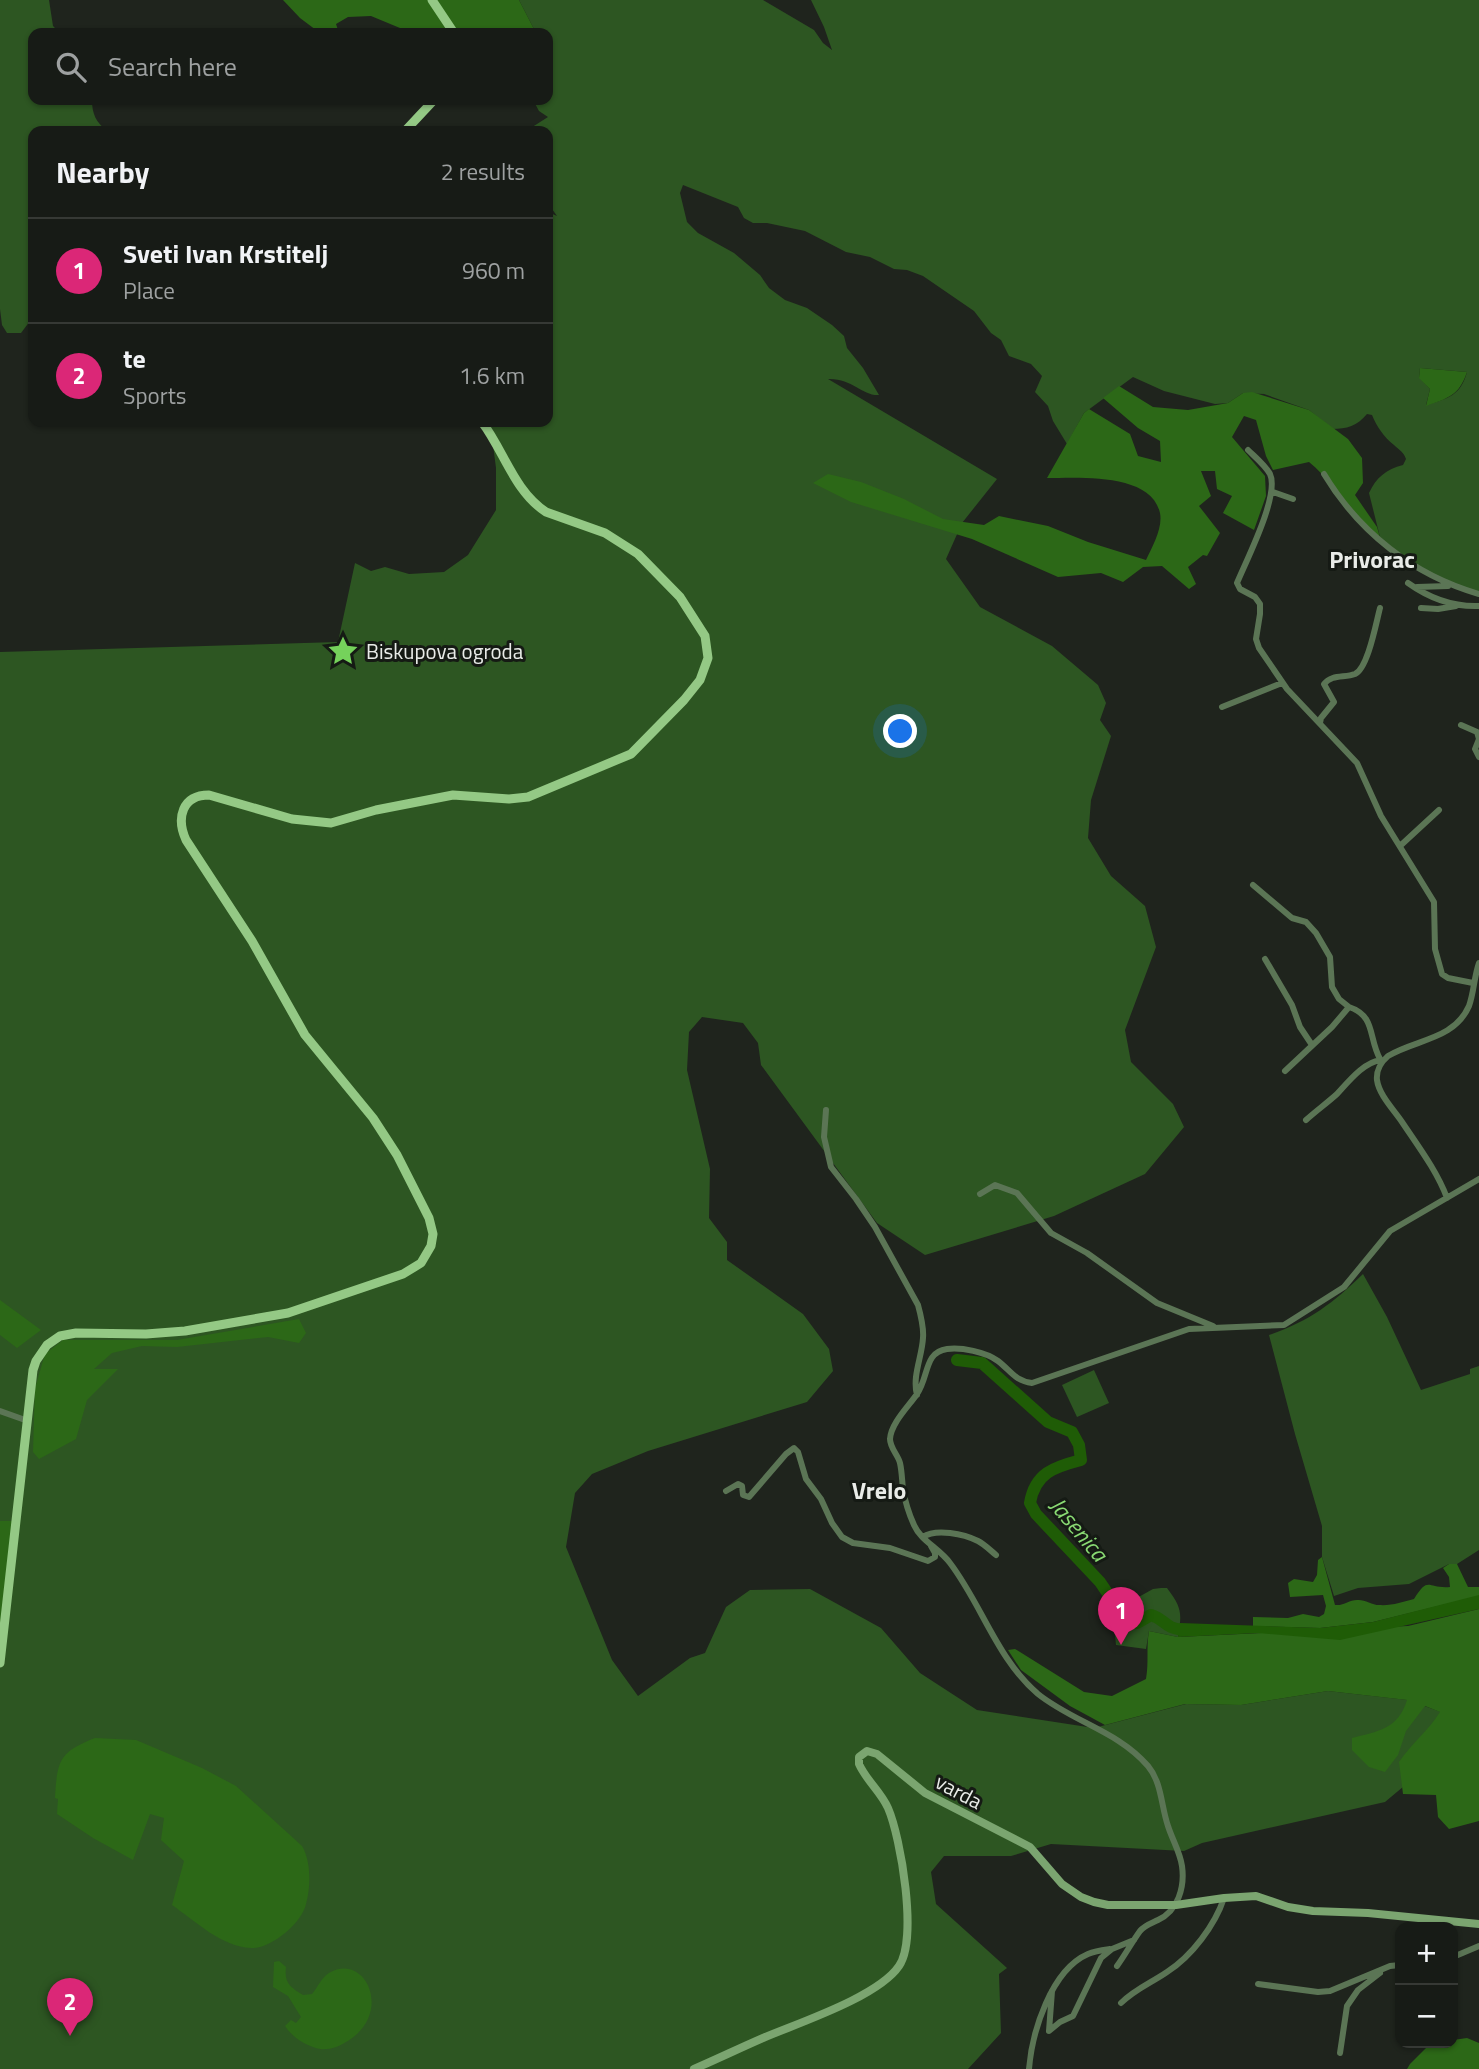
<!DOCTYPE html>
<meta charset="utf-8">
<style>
body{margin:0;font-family:"Titillium Web",sans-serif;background:#242823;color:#f1f3f6}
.controls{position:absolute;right:21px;bottom:21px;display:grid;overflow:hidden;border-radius:14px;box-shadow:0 2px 5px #0004}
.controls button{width:63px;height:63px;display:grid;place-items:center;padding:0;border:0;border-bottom:2px solid #363935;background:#171b16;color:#f1f3f6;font:35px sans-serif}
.you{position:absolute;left:901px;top:732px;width:24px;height:24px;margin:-18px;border:5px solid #fff;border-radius:50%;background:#1a73e8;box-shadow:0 0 0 10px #1a73e833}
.badge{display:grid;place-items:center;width:46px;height:46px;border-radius:50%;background:#db2777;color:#fff;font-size:23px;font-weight:700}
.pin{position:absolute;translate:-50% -58px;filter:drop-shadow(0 2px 4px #0008)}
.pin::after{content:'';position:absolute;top:37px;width:24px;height:21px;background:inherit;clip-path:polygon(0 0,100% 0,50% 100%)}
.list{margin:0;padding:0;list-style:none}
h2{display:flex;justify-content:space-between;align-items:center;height:91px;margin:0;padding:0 28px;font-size:30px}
h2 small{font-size:23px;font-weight:400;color:#9ea1a1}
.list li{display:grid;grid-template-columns:46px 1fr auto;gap:21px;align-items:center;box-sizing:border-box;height:105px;padding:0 28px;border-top:2px solid #363935}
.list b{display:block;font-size:26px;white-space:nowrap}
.list p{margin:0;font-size:23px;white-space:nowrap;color:#9ea1a1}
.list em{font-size:23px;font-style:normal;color:#9ea1a1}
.icon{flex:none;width:38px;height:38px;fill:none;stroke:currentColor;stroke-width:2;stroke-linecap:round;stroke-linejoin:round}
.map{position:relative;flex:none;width:1479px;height:2069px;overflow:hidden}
.search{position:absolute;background:#171b16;box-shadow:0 2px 5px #0004;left:28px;top:28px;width:525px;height:77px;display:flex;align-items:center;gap:18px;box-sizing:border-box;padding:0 24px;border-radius:14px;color:#9ea1a1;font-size:26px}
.panel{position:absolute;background:#171b16;box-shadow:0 2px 5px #0004;left:28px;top:126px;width:525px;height:301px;border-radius:14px}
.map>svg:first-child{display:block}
</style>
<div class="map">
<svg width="1479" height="2069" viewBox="0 0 1479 2069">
<rect width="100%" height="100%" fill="#1f241d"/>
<path fill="#2d5622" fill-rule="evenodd" d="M 0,0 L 49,0 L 53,26 L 60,33 L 33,33 L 33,100 L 92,100 C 92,114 96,122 107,131 L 33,131 L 33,317 L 21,333 L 7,333 L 2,325 L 0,309 Z
M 519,0 L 763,0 L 814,30 L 823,43 L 832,50 L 824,27 L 811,0 L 1479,0 L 1479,594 L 1439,580 L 1381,541 L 1369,493 C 1376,478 1386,469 1403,465 L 1406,459 C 1403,451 1400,451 1394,445 C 1384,437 1377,427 1372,415 L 1367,414 C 1357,426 1347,429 1332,429 L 1309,410 L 1264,394 L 1243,393 L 1228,403 L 1215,404 L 1164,391 L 1133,377 L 1084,413 L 1067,444 L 1053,421 L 1048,406 L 1035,392 L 1042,376 L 1031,364 L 1009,356 L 1001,340 L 991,333 L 974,311 L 923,276 L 907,270 L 894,269 L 870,257 L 846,252 L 805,231 L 767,223 L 753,223 L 744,218 L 738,207 L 683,185 L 680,193 L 687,222 L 698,233 L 734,253 L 760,275 L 769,288 L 785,300 L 807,308 L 832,325 L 844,336 L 847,348 L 863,368 L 879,395 C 862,396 852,378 828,379 L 997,479 L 962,523 L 946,559 L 980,607 L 1052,646 L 1098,685 L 1106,703 L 1100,720 L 1111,736 L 1091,800 L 1088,838 L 1111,876 L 1145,906 L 1156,947 L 1125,1030 L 1131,1062 L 1173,1104 L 1184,1127 L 1145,1174 L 1054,1216 L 925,1255 L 877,1223 L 761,1065 L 758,1043 L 743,1023 L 702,1017 L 689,1032 L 687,1070 L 710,1169 L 709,1218 L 727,1242 L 727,1260 L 803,1314 L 829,1349 L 833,1371 L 807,1402 L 648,1451 L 592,1474 L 575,1493 L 566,1547 L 612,1660 L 638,1696 L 690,1658 L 705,1653 L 726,1607 L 750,1590 L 810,1589 L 881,1628 L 920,1673 L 977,1710 L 1094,1728 L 1186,1704 L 1241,1705 L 1328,1691 L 1408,1700 L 1441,1712 L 1453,1745 L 1385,1802 L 1202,1843 L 1184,1851 L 1051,1844 L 1011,1856 L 944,1856 L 931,1872 L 936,1904 L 1007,1968 L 999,1974 L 1001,2033 L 968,2069 L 0,2069 L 0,652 L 338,642 L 355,563 L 371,571 L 385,567 L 409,574 L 444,572 L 468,555 L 496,510 L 496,468 L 490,422 L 548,422 L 548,212 L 557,216 L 552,209 L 548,207 L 548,131 L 526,131 L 548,117 L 539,111 L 533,100 L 548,100 L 548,33 L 536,33 ZM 1420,368 L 1467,372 C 1461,395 1448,399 1426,405 L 1430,389 L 1419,377 Z
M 1363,1274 L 1387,1317 L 1421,1390 L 1470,1374 L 1470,1369 L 1479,1366 L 1479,1550 L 1457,1564 L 1449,1564 L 1409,1584 L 1358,1588 L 1334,1596 L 1322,1557 L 1322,1526 L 1295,1434 L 1269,1335 C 1310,1321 1333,1303 1363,1274 Z
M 1094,1370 L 1109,1403 L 1077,1417 L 1062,1385 Z
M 1161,1588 L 1167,1588 C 1182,1608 1182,1613 1178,1637 L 1149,1631 L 1146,1649 L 1116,1645 L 1115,1635 L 1120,1630 L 1108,1614 L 1153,1589 Z"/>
<path fill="#2c6817" d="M 283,0 L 519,0 L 536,33 L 412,33 L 371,16 L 348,17 L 336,24 L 339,33 L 320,33 L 300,18 Z
M 1420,368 L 1467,372 C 1459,396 1448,398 1426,406 L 1430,389 L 1419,378 Z
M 1119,386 L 1153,407 L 1188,410 L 1228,403 L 1243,393 L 1252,392 L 1309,410 L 1348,439 L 1362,458 L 1363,483 L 1355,495 L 1377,527 L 1381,541 C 1353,518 1337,485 1309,462 L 1273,470 L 1266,456 L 1256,420 L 1244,416 L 1232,437 L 1265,476 L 1266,496 L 1254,530 L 1223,513 L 1232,496 L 1217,489 L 1215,471 L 1201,471 L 1211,496 L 1199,506 L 1220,533 L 1207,556 L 1203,555 L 1188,567 L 1196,584 L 1189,589 L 1162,566 L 1143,567 L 1123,582 L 1101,573 L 1058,577 L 972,539 L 851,502 L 813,483 L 828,474 L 861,482 L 904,499 L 943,519 L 984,525 L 999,516 L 1048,526 L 1088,542 L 1146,560 C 1152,547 1163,528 1160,513 C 1151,472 1077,478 1047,478 L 1084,413 L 1089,409 L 1130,434 L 1138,456 L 1161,462 L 1160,441 L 1138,428 L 1103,398 Z
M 0,1300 L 41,1330 L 17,1348 L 0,1335 Z
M 299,1319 L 306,1333 L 299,1343 L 268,1337 L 177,1347 L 142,1346 L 112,1353 L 94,1369 L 118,1369 L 87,1400 L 76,1439 L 39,1459 L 33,1452 L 35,1388 L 45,1354 L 63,1340 L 177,1340 Z
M 0,1521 L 13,1521 L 0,1646 Z
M 1322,1557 L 1335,1605 C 1344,1606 1349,1600 1357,1600 C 1364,1599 1372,1605 1379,1605 C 1391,1606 1403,1602 1414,1599 C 1429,1575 1427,1589 1450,1587 L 1449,1577 L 1443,1568 L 1449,1564 L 1457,1564 L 1468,1587 L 1479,1587 L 1479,1596 L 1373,1622 L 1320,1628 L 1253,1626 L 1253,1617 L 1288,1618 L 1303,1614 L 1319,1617 L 1324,1614 L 1326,1606 L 1323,1595 L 1290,1597 L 1288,1583 L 1294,1579 L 1313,1582 L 1317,1575 L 1318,1560 Z
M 1479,1609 L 1479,1821 L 1449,1829 L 1438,1817 L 1436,1795 L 1403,1794 L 1399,1762 C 1411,1744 1429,1730 1440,1712 L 1425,1706 L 1406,1731 L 1398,1755 L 1385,1772 L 1369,1767 L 1352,1750 L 1352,1738 C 1379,1731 1398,1729 1407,1700 L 1328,1691 L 1241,1705 L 1185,1704 L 1105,1725 L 1070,1706 L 1021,1670 L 1008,1650 L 1015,1649 L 1084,1692 L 1112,1696 L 1146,1679 C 1149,1661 1146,1648 1149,1631 L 1178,1637 L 1408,1626 Z
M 95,1738 L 136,1740 L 202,1768 L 236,1786 L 302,1846 C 311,1861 311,1886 306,1904 C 302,1923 271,1949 251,1948 C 222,1947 195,1921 172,1905 L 184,1861 L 161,1840 L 164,1818 L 150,1814 L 133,1860 L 93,1838 L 57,1814 L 58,1799 L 55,1798 C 57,1761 59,1752 95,1738 Z
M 279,1961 L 286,1967 C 284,1983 290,1987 303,1995 L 312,1994 C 318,1987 321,1978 329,1973 C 365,1951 395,2014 346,2042 C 338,2047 330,2050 320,2049 C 306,2046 293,2038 285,2026 L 291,2020 L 296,2023 L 301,2017 L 288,1996 L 273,1987 L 274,1962 Z
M 1467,2038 L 1479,2043 L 1479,2069 L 1407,2069 L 1410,2064 L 1431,2043 L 1453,2043 L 1453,2040 Z"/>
<path fill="#1f5c06" d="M 1479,1595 L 1479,1609 L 1340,1640 L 1258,1633 L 1178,1637 L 1180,1623 L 1320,1628 L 1373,1622 Z"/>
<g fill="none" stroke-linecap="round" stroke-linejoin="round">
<path stroke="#1f5c06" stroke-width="12" d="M 957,1360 L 982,1363 L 1048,1422 L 1072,1432 L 1079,1445 L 1081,1460 C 1054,1467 1035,1473 1030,1503 L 1036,1514 L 1100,1582 L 1121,1613 L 1129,1622 L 1137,1623 L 1151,1615 C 1161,1618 1163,1623 1171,1627 C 1179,1631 1188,1630 1196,1630"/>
<path stroke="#5b7555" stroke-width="6" d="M 1248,450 C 1255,457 1265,465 1270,474 C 1280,495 1246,561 1237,583 L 1240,589 L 1255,597 L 1260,604 L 1260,614 L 1256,639 L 1259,648 L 1287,689 L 1357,763 L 1381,816 L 1434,902 L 1435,949 L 1442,974 L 1448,978 L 1473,983
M 1324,474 C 1359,532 1413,575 1479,594
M 1273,492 L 1293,499
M 1408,583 C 1429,598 1453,607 1479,606
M 1417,587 L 1448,586
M 1421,608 L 1438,609 L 1456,606
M 1222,707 L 1282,683
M 1320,723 L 1321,718 L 1334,702 L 1324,684 C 1332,674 1344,678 1355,674 C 1368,668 1376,623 1380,608
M 1461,725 L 1477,732 L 1479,739 L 1475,749 L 1479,757
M 1400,846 L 1439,810
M 1253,885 L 1292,918 L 1306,922 L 1316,933 L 1330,957 L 1332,987 L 1339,999 L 1349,1007
M 1265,959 L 1292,1005 L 1300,1027 L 1312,1045
M 1285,1071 L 1332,1027 L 1349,1007 C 1376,1016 1368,1037 1380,1059
M 826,1110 L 824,1137 L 831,1167 L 856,1199 L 875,1227 L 918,1305 C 921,1316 924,1327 923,1338 C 922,1357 912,1376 917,1395
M 1306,1120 C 1316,1111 1327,1103 1337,1094 C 1349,1081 1364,1062 1381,1060
M 980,1194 L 995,1185 L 1017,1193 L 1051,1233 L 1087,1253 L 1157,1303 L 1213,1326
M 1447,1198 C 1437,1171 1418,1146 1402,1122 C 1394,1110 1379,1095 1377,1080 C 1376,1071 1381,1062 1388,1056 C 1416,1039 1454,1040 1469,1006 C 1474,992 1474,977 1479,963
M 0,1411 L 28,1421
M 726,1491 L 738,1484 L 742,1486 L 743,1495 L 749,1497 L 786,1454 L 794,1448 L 798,1452 L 806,1479 L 821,1499 L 832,1523 L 842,1537 L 853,1543 L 890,1548 L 928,1561 L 935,1557 L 935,1553 L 931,1546
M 923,1537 C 936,1528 964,1534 978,1541 C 984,1544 990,1550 996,1555
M 1453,1957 L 1479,1946
M 1117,1966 C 1125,1955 1132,1942 1140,1931 C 1145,1925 1152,1923 1158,1920 C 1178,1911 1185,1887 1182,1866 C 1180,1852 1172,1839 1168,1826 C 1161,1806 1162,1783 1148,1766 C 1118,1731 1073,1722 1038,1694 C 997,1659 982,1605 950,1563 C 939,1548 921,1541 914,1525 C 909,1514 905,1501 903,1489 C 902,1481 902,1472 900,1463 C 898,1455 890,1448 890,1439 C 891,1423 909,1406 917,1394 C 929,1377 924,1352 947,1349 C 961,1347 986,1352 998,1361 C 1011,1371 1015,1381 1032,1383 L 1189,1329 L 1284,1325 L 1344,1287 L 1390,1231 L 1479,1179
M 1258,1984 L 1318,1992 L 1330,1991 L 1390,1966 L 1400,1965
M 1052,1991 L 1049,2031 L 1060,2022 L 1073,2016 L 1101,1958 L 1112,1949 L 1134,1940
M 1121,2003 C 1135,1989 1151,1983 1167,1972 C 1192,1956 1215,1925 1224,1898
M 1340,2053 L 1347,2006 L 1358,1990 L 1380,1973
M 1029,2069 C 1032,2032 1051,1970 1088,1954 C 1095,1951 1103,1950 1110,1949"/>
<path stroke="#7ba570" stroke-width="8" d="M 694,2069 C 717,2059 740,2048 763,2038 C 798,2023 878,1997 899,1966 C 918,1939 901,1838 888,1808 C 881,1792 866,1780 859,1764 L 859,1757 L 867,1751 L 877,1754 L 925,1793 L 1030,1847 L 1062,1884 L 1081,1897 L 1094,1902 L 1108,1905 L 1176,1905 L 1224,1898 L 1256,1896 L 1288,1907 L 1313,1911 L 1368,1913 L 1479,1924"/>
<path stroke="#94c985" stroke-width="9" d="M 432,0 L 454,33
M 405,131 L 434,100
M 0,1663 L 33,1370 L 36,1361 L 47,1345 L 60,1336 L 76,1333 L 146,1334 L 185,1331 L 288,1313 L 403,1274 L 421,1263 L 431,1246 L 433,1234 L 429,1218 L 397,1155 L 373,1118 L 305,1035 L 252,941 L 186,840 C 176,818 182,795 209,795 L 292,819 L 331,823 L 376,810 L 453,795 L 509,799 L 528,797 L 631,754 L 684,700 L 700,680 L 708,658 L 705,636 L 680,597 L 638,554 L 605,533 L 546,512 C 514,491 504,451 482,422"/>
</g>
<defs>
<g id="sight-bare" transform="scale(2.415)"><path d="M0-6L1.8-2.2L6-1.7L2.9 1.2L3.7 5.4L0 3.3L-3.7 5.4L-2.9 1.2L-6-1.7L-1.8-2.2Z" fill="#75d25b" stroke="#151a14" stroke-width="2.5" paint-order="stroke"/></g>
</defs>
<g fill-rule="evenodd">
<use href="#sight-bare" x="343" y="651"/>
</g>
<g text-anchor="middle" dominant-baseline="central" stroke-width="6" stroke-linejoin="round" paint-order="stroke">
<g font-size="21" fill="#e9ece8" stroke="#151a14" text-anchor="start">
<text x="366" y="651">Biskupova ogroda</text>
</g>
<g font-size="21" fill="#e9ece8" stroke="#151a14">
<text transform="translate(959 1791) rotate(28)">varda</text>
</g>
<g font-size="23" font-style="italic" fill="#89da73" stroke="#151a14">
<text transform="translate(1079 1529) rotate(50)">Jasenica</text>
</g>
<g font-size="24" font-weight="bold" fill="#e9ece8" stroke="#151a14">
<text x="1372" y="559">Privorac</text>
<text x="879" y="1490">Vrelo</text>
</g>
</g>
</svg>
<div class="controls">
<button>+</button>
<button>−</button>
</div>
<div class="you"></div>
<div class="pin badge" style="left:1121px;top:1645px">1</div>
<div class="pin badge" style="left:70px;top:2036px">2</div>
<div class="search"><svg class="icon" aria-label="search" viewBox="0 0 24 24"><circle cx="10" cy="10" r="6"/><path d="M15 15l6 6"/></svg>Search here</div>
<section class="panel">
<h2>Nearby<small>2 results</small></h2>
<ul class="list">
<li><span class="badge">1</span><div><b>Sveti Ivan Krstitelj</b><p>Place</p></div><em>960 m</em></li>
<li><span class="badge">2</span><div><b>te</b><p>Sports</p></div><em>1.6 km</em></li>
</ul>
</section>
</div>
